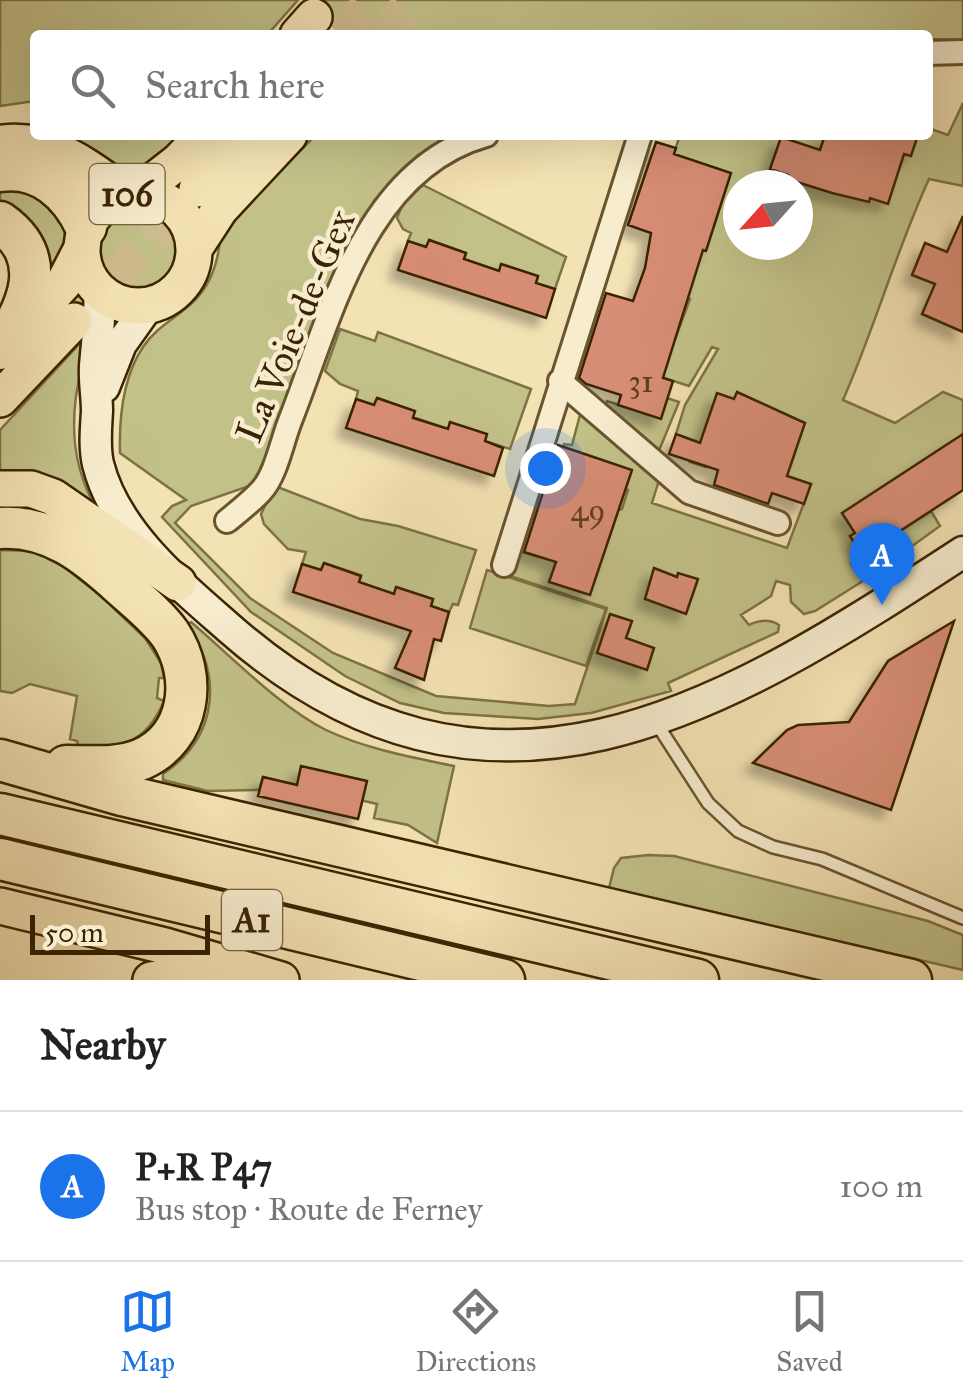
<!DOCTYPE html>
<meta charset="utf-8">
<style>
body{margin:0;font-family:"IM FELL Great Primer",serif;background:#f2f2f2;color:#222}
.compass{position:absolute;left:723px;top:170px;width:90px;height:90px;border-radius:50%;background:#fff;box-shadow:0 10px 40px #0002;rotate:243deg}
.scale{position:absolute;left:30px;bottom:25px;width:180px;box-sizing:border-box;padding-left:10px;border:5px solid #3b2401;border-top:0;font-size:28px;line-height:35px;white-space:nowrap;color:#3b2401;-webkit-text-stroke:8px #f7ecce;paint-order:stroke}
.you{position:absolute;left:545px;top:468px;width:35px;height:35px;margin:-25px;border:8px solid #fff;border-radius:50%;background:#1a73e8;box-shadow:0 0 0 15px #1a73e833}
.badge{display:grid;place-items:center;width:65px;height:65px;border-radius:50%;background:#1a73e8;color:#fff;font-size:32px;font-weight:700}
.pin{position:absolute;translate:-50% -82px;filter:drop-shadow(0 2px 5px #0008)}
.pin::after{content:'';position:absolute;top:52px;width:35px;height:30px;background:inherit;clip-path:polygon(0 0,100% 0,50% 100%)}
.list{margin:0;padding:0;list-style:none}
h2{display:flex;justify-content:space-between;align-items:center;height:130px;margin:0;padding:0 40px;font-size:42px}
h2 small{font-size:32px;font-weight:400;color:#767676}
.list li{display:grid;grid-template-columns:65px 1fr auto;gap:30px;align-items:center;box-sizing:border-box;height:150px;padding:0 40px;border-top:2px solid #e0e0e0}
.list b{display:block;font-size:38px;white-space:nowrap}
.list p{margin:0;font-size:32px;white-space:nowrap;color:#767676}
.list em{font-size:32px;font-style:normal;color:#767676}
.icon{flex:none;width:55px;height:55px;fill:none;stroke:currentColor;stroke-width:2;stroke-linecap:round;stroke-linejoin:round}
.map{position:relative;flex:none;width:963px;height:980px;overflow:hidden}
.search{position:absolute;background:#fff;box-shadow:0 10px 40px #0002;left:30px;right:30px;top:30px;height:110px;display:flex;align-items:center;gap:25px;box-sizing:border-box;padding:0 35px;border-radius:10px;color:#767676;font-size:38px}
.sheet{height:280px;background:#fff}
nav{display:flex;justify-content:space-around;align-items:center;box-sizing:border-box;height:140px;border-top:2px solid #e0e0e0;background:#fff;font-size:28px;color:#767676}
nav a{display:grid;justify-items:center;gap:5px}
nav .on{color:#1a73e8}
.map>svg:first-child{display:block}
</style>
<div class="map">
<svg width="963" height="980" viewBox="0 0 963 980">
<defs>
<filter id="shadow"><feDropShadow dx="-9" dy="9" stdDeviation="5" flood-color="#0004"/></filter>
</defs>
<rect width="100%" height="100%" fill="#f3e2b3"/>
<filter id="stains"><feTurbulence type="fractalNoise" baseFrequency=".002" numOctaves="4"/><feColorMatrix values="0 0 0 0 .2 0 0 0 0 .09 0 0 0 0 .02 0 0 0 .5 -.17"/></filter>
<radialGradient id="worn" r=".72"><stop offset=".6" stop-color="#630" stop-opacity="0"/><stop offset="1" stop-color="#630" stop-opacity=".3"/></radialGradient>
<path fill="#c2c188" stroke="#7e7244" stroke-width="2.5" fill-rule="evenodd" d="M 0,0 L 298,0 L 267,35 L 35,35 L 35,101 L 0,106 Z
M 305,0 L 963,0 L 963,40 L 928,39 L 928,35 L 343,35 Z
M 963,103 L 963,186 L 929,179 C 896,251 875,327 843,400 L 895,423 L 943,392 L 963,400 L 963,435 L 842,513 L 855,533 L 850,537 L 862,555 L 885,541 L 895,559 L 866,578 L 854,561 L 851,564 L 863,581 L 815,611 L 804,614 L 791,602 L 790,585 L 776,581 L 771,596 L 741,615 L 749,625 C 758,620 770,619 779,625 L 778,632 L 668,683 L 671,691 L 591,713 L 538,719 L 444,713 L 400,703 L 345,676 L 251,612 L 162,517 L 172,506 L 186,500 L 120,453 C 119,418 123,377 143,347 C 157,326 178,317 195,300 C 214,281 220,253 221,228 L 316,135 L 458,135 L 418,155 L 374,201 L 332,288 L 255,484 L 191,506 L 175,523 L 250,598 L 333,653 L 436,696 L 549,706 L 575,704 L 607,608 L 510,576 L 518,551 L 539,557 L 546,533 L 622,509 L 628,490 L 581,475 L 561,455 L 564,444 L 572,445 L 581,411 L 660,477 L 652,503 L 787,548 L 811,484 L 711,451 L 706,467 L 690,462 L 696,441 L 676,434 L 685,405 L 718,349 L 712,347 L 689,386 L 661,377 L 690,299 L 680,295 L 703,250 L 706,250 L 720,170 L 688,159 L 669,168 L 680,135 L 825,135 L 816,162 L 891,135 L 928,135 L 928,128 L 948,135 ZM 738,185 L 798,185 L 798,245 L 738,245 Z
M 35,126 L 35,135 L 195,135 C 119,224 102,147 30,134 L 29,128 Z
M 0,181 L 41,189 C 70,238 75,235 50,289 L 0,211 Z
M 423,185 L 566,257 L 555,289 L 536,283 L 538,276 L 502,264 L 499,271 L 464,259 L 466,253 L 430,240 L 426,247 L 408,241 L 411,233 L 403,229 L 397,218 L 404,201 Z
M99 249a40 40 0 1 1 80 0a40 40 0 1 1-80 0Z
M 340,329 L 375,341 L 378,332 L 531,389 L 510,449 L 485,441 L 486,434 L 450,422 L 448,429 L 413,417 L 414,411 L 378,398 L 374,405 L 356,399 L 358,391 L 340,384 L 325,371 Z
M 84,339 C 85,359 79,376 76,396 C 70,441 77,481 103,519 L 0,475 L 0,430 Z
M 655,394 L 679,402 L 658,453 L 604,408 L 607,401 L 651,415 Z
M 275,486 L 360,519 L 398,526 L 476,550 L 458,605 L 453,604 L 449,612 L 431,606 L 433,599 L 397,587 L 394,594 L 359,582 L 361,575 L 324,563 L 321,570 L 302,564 L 306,552 L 288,549 L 264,524 L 261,514 Z
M 931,511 L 940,526 L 904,552 L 894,535 Z
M 0,550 L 33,551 L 64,567 L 101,596 L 145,638 L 161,663 L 164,678 L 159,678 L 157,698 L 164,701 C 145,745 123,747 78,746 L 77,741 L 70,739 L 77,696 L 30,684 L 12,693 L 0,691 Z
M 487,570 L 606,609 L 586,666 L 470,628 Z
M 191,622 C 231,656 280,707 326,730 C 366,749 411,757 454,766 L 437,843 L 408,825 L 374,818 L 377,804 L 263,777 L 259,790 L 208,791 L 163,780 L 163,774 C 218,737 223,676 187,625 Z
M 648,855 L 674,856 L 928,921 L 963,935 L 963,970 L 609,888 L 614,868 L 621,858 Z"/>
<path fill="#d78d75" stroke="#3b2401" stroke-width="2.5" filter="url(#shadow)" d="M 825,135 L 918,135 L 911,156 L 904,154 L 888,204 L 870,198 L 869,202 L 832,193 L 787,179 L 788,175 L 770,169 L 781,137 L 820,150 Z
M 656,142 L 676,148 L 674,154 L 731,173 L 706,251 L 703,250 L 663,378 L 673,381 L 661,419 L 618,405 L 621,395 L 586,384 L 579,378 L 606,293 L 633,301 L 645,268 L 651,233 L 628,225 Z
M 963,216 L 963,332 L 922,314 L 935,284 L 912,275 L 925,243 L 947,252 Z
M 429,240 L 466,253 L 464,259 L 499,271 L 501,264 L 538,276 L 536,283 L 555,289 L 546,318 L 398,270 L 408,241 L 426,247 Z
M 737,392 L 805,423 L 787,476 L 811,484 L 804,504 L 772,493 L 768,504 L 714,485 L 718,470 L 669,454 L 676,434 L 700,443 L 717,393 L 734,399 Z
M 377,398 L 415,411 L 413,418 L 448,429 L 450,422 L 487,434 L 485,441 L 503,448 L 494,476 L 346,428 L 356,399 L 374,405 Z
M 963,434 L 963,490 L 863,555 L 850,536 L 855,533 L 842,513 Z
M 558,445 L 632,470 L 590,595 L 549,582 L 556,562 L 524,552 Z
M 324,563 L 361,576 L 359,582 L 394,594 L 396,587 L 433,599 L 431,606 L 449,612 L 441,641 L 434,639 L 424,680 L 395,668 L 411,631 L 293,592 L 302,564 L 321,570 Z
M 654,568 L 677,577 L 678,573 L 698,579 L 686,614 L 645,599 Z
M 610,614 L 632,621 L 626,638 L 654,648 L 647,670 L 597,653 Z
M 954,621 L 891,810 L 753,763 L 787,730 L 798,725 L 849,722 L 888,661 Z
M 301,766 L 367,781 L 358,819 L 258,796 L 263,777 L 297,785 Z"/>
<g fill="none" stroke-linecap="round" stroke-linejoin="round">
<path stroke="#cebc8f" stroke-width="35" stroke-dasharray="35 18" stroke-linecap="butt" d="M 341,35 L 374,0
M 382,35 L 414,0
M 78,317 L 197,189"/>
<g stroke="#69542e" stroke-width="16">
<path id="lane" d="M 655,721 L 708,803 L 738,831 L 773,847 L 822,859 L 963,918"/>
</g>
<g stroke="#69542e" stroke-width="28">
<path id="street" d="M 928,53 L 963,52
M 560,381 L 689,492 L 778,523
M 227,521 C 238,512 251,502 261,491 C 276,475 282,441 290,421 C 331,317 364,169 486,135
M 504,565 L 640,135"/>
</g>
<g stroke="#3b2401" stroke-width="35">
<path id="secondary" d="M 99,290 C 101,316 97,340 95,366 C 94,381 97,396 97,411 C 96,429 94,447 98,464 C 115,532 179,584 229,628 C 487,855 722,710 963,552
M 104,387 L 121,344 L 148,306"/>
</g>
<g stroke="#3b2401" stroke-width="40">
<path id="primary" d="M 298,35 L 314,17
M 197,189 L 247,135
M 138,193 L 179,161 L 204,135
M82 250a56 56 0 1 1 112 0a56 56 0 1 1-112 0Z
M 194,249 L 220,209 L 289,135
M 12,340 L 64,283 L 81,250
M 0,399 L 74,321
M 0,489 L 31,489 L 53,497 L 178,583
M 0,906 L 165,946 L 281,980
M 151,980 L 179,975 L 225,975"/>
</g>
<g stroke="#3b2401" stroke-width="45">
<path id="highway" d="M 0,146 C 49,138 85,169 123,195
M 0,171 C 40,165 70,192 86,227
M 0,222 C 51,258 28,307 0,349
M 0,528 C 50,525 86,554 121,586 C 138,601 157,616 170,634 C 198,676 191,737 142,759 C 118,769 91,766 66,766
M 0,760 L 122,795 L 911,980
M 0,814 L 698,980
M 0,859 L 504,980"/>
</g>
<use href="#lane" stroke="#f7ecce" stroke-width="11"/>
<use href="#street" stroke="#f7ecce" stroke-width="22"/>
<use href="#secondary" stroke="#f7ecce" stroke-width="30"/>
<use href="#primary" stroke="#f3e2b3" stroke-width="35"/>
<use href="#highway" stroke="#f3e2b3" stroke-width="40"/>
</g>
<g text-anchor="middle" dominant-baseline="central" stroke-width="9" stroke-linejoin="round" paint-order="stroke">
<g font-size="32" fill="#623e1e">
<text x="641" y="381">31</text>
<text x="588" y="510">49</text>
</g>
<g fill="#f7ecce" stroke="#73603e" stroke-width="2.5">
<rect x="89.5" y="164" width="75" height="60" rx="8"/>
<rect x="222" y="890" width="60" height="60" rx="8"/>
</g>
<g font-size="35" font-weight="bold" fill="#3b2401">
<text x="127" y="194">106</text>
<text x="252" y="920">A1</text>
</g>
<g font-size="38" fill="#3b2401" stroke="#f7ecce">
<text transform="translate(295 326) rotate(-67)">La Voie-de-Gex</text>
</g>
</g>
<rect width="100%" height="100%" filter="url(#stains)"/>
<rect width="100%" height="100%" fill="url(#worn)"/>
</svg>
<svg class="compass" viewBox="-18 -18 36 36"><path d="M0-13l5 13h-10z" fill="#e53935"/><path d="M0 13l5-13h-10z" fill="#767676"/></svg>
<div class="scale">50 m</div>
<div class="you"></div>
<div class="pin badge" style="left:882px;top:605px">A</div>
<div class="search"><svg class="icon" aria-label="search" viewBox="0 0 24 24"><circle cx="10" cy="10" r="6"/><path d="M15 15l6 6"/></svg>Search here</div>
</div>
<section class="sheet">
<h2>Nearby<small></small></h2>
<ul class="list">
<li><span class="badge">A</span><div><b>P+R P47</b><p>Bus stop · Route de Ferney</p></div><em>100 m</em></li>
</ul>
</section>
<nav>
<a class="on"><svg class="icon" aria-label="map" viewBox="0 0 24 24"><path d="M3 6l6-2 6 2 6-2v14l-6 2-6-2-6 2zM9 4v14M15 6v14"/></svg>Map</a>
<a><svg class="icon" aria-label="directions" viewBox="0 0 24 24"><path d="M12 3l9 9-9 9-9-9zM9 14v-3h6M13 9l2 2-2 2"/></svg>Directions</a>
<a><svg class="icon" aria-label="saved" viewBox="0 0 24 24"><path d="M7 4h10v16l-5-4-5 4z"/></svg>Saved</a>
</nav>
